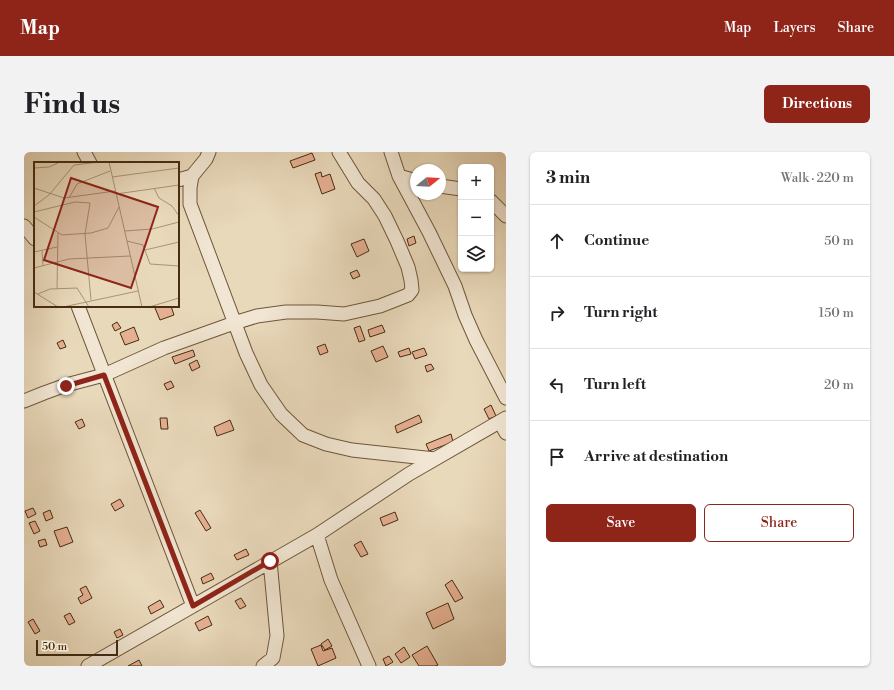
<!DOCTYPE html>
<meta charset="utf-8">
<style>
body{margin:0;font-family:"Libre Bodoni",serif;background:#f2f2f2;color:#202124}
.controls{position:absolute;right:12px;top:12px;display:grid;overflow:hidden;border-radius:6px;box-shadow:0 1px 3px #0004}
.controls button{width:36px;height:36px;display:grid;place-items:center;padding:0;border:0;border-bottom:1px solid #e0e0e0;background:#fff;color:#202124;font:20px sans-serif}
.compass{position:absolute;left:386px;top:12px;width:36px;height:36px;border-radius:50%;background:#fff;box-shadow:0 1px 3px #0004;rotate:72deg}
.scale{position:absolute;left:12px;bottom:10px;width:82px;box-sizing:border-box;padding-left:4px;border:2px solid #462c10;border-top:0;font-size:11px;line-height:14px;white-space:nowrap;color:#462c10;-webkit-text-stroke:3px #f1e6d3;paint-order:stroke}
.stop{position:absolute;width:12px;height:12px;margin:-9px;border:3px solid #8f2418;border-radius:50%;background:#fff}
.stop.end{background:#8f2418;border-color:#fff;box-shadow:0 1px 4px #0008}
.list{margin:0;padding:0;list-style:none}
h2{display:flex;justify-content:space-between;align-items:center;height:52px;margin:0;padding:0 16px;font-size:17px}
h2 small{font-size:13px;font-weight:400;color:#757577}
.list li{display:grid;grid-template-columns:26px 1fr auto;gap:12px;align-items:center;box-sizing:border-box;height:72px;padding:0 16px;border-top:1px solid #e0e0e0}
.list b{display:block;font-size:15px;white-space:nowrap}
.list em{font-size:13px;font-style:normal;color:#757577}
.actions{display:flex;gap:8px;padding:12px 16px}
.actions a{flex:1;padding:9px 0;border:1px solid #8f2418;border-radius:6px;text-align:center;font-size:14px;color:#8f2418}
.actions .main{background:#8f2418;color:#fff}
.icon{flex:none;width:22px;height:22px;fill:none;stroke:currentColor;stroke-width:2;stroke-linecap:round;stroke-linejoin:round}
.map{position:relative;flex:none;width:482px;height:514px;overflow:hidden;border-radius:6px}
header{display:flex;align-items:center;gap:24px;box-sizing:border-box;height:56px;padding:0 20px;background:#8f2418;color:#fff}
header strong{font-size:19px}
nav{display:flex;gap:22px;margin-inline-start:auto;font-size:14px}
.intro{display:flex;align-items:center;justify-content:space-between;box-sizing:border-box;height:96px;padding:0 24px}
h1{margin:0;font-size:28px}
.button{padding:10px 18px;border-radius:6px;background:#8f2418;color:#fff;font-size:14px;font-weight:700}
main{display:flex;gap:24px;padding:0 24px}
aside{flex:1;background:#fff;border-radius:6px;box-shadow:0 1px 3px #0004}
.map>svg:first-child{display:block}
</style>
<header>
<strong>Map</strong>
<nav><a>Map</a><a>Layers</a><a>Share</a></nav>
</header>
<div class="intro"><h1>Find us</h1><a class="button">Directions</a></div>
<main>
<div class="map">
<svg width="482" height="514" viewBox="0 0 482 514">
<rect width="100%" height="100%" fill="#e9d9bb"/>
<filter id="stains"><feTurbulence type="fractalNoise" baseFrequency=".005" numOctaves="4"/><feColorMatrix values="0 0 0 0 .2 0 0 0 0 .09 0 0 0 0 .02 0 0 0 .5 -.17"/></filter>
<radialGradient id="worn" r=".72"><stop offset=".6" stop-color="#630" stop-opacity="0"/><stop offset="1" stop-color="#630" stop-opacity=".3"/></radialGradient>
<path fill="#e6b092" stroke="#462c10" d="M 288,1 L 291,8 L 269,16 L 266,9 Z
M 297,20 L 298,25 L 306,22 L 311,37 L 298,42 L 291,22 Z
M 390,84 L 392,91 L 385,94 L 383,87 Z
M 340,87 L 345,99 L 333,105 L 327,92 Z
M 333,118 L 336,124 L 329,127 L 326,121 Z
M 136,154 L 147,154 L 150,163 L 136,168 L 131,156 Z
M 93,170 L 97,176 L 91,179 L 88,173 Z
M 358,173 L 361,180 L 346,185 L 344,178 Z
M 336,174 L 341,188 L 335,190 L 330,176 Z
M 110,175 L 115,188 L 101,193 L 96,181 Z
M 39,188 L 42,195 L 36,197 L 33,191 Z
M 301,192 L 304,200 L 296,203 L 293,195 Z
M 359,194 L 364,205 L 352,210 L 347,199 Z
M 385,196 L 387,202 L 376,205 L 374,200 Z
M 400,196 L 403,203 L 391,207 L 388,200 Z
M 169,198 L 171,204 L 151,212 L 148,205 Z
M 173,208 L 176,215 L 168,219 L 165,212 Z
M 407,212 L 410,217 L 403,220 L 401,214 Z
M 147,229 L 150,235 L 143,238 L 140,232 Z
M 467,253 L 472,264 L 465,267 L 460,257 Z
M 395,263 L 398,270 L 373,281 L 371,274 Z
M 136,266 L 143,266 L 144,277 L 137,277 Z
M 58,267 L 61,274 L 55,277 L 51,270 Z
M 206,268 L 210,278 L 193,284 L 190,275 Z
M 427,282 L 429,290 L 405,299 L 402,292 Z
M 96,347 L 100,354 L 91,359 L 87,352 Z
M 9,356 L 12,362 L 4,366 L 1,359 Z
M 26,358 L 29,366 L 22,369 L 19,361 Z
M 176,358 L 187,376 L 182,379 L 171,361 Z
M 371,360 L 374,368 L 359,374 L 356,366 Z
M 11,369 L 16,379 L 10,382 L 5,371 Z
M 43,375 L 49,390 L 36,395 L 30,379 Z
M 21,387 L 23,393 L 16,395 L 14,389 Z
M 337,389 L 344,402 L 337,405 L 330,393 Z
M 222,397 L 225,403 L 213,408 L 210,403 Z
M 187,421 L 190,427 L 179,432 L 177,426 Z
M 428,428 L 439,446 L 431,450 L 421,433 Z
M 62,434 L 68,446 L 57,452 L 54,446 L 59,443 L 56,437 Z
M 217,446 L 222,454 L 216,457 L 211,449 Z
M 136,448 L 140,455 L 127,462 L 124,455 Z
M 424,451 L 430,467 L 409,477 L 402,461 Z
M 46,461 L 51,470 L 45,473 L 40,464 Z
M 184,464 L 188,473 L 175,479 L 171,471 Z
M 9,467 L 16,479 L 11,482 L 4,470 Z
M 96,477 L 99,483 L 93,486 L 90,480 Z
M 304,487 L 308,494 L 301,498 L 297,492 Z
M 297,493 L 299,499 L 308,496 L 312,506 L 294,514 L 287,497 Z
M 403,494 L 414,513 L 411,514 L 395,514 L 388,503 Z
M 380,495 L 386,505 L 377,511 L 371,502 Z
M 365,504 L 369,510 L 362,514 L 359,507 Z
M 115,508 L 118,514 L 104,514 Z"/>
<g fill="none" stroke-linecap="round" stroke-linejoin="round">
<g stroke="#6f573b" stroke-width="15">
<path id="street" d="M 60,0 L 66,11
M 185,0 L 182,7 L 168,24 L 166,36 L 166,52 L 222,201 L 237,233 L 257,262 L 279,283 L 302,292 L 328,298 L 411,307
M 367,0 L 375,24 L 405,80 L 431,134 L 441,163 L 452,188 L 482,246
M 375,24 L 392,29
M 154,28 L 168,24
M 416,34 L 437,37
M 467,49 L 482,64
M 0,74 L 11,87
M 54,154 L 169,454
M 0,249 L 20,241 L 42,233 L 80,223 L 140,196 L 210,171 L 233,164 L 262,160 L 293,160 L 320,162 L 356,154 L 384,143 L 388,138 L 387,128 L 384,115 L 373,89 L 361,64 L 350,47 L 334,31 L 315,0
M 476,270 L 482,281
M 293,383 L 307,428 L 345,514
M 64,514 L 293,383 L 385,322 L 482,266
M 239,514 L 249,506 L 253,484 L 246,409"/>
</g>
<use href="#street" stroke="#f1e6d3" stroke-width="13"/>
</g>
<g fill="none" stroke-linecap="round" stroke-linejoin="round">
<path stroke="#8f2418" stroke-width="5" d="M 42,234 L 80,223 L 169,454 L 246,409"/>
</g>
<g transform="translate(10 10)">
<rect width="145" height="145" fill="#e9d9bb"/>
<path fill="none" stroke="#a89477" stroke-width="1" d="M 75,0 L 108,145M 0,6 L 15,5 L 26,0M 78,15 L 145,6M 0,26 L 30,36 L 81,29M 120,26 L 125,36 L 138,44 L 145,54M 82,32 L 145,23M 35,36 L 43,22 L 76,9M 0,44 L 15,33 L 40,3 L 65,0M 0,50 L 41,40 L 56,41 L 51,72 L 57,138M 0,55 L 28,73 L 57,71 L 74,66 L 85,45M 91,69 L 118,67 L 145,60M 93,79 L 109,83 L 116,102 L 145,104M 111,88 L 145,80M 8,89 L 9,104M 0,90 L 23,85M 0,106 L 35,97 L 96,94M 23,127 L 24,71M 0,130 L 24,145M 4,132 L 16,127 L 43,126 L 55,145M 29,145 L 104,129M 115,145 L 145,136"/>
<path fill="#8f2418" fill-opacity="0.15" stroke="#8f2418" stroke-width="2" d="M 37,16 L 124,45 L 97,126 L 10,98 Z"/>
<rect width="145" height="145" fill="none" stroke="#462c10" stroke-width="2"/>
</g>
<rect width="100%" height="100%" filter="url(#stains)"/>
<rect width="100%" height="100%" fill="url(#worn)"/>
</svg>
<div class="controls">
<button>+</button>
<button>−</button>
<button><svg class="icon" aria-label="layers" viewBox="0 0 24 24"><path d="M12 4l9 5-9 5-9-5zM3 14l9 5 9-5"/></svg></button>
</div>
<svg class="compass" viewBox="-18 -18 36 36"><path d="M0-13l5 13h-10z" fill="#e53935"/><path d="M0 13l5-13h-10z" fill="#757577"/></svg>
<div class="scale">50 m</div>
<div class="stop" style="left:246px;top:409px"></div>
<div class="stop end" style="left:42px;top:234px"></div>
</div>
<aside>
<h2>3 min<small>Walk · 220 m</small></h2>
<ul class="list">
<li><svg class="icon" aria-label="ahead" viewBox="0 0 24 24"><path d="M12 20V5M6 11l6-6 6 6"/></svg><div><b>Continue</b></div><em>50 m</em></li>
<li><svg class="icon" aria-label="right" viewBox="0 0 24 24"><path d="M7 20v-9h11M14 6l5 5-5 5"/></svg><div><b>Turn right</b></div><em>150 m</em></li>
<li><svg class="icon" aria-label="left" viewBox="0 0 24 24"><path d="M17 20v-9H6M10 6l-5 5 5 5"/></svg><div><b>Turn left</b></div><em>20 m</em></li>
<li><svg class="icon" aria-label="arrive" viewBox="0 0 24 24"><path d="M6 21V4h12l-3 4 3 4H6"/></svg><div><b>Arrive at destination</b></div></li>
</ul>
<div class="actions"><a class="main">Save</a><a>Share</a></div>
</aside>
</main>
